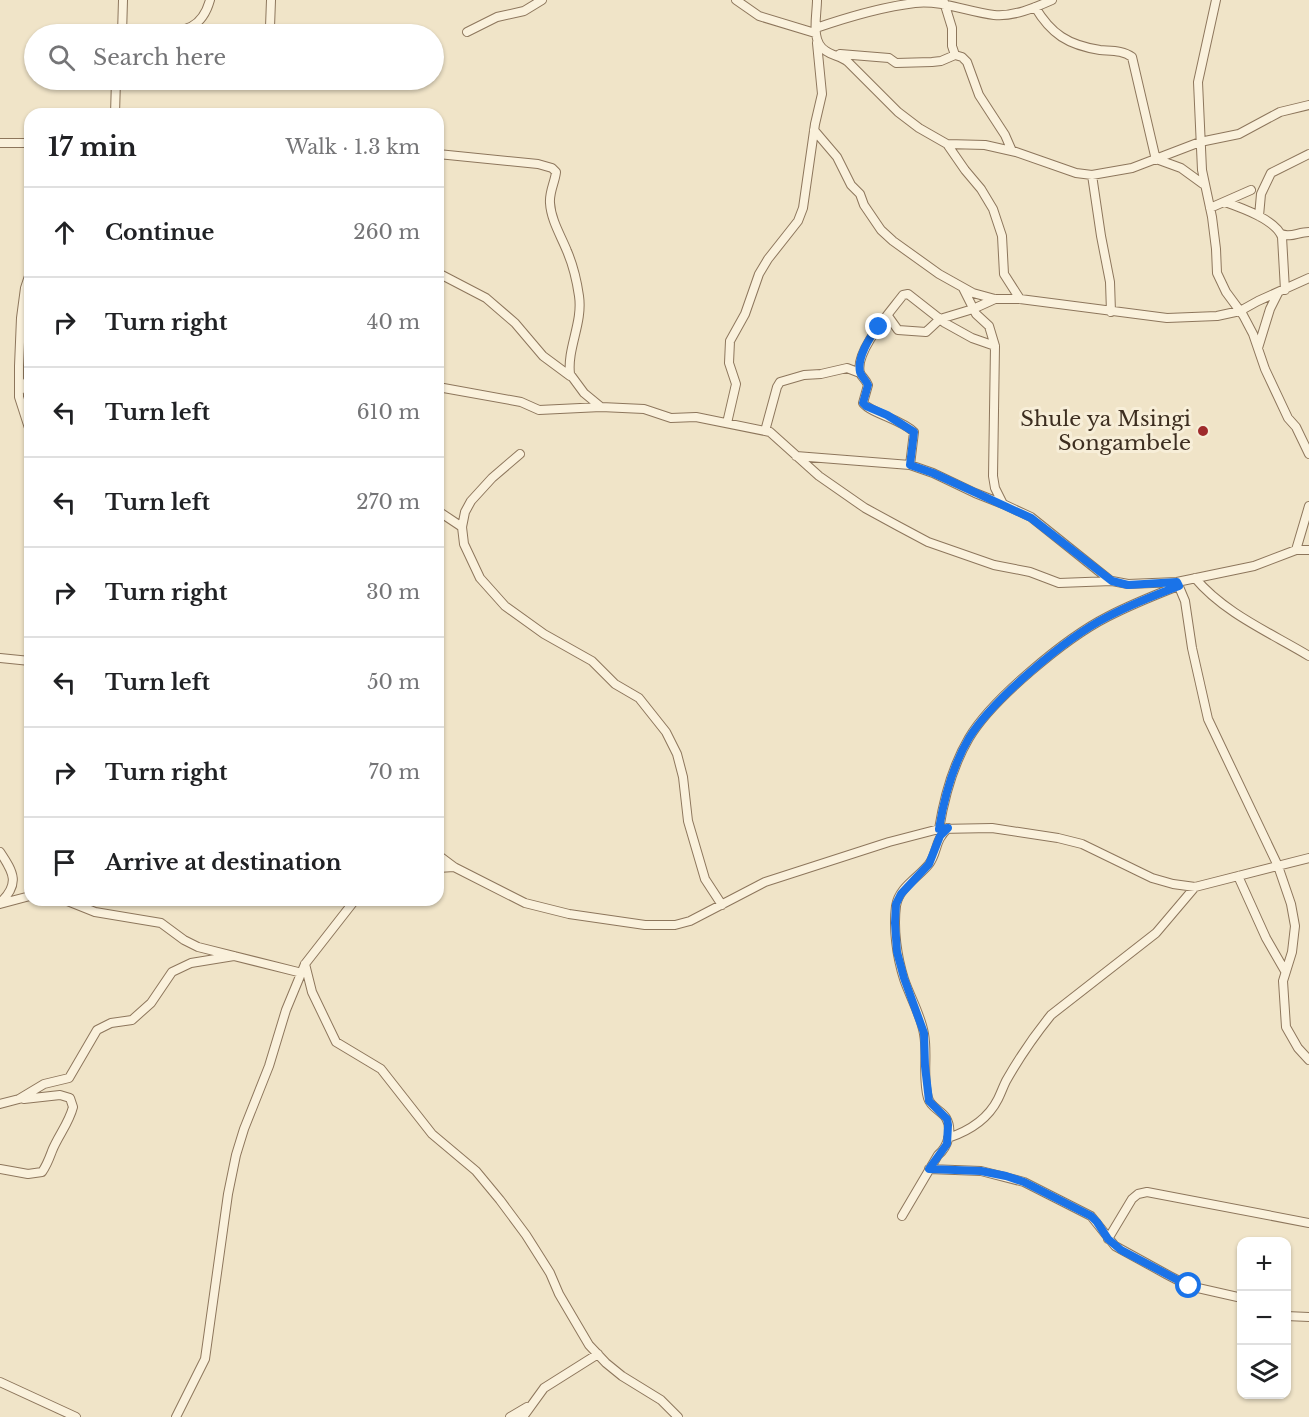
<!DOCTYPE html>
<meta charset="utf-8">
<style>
body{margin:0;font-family:"Libre Baskerville",serif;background:#f6f6f6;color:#202124}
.controls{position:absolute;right:18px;bottom:18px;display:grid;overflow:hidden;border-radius:12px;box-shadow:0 2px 4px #0004}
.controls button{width:54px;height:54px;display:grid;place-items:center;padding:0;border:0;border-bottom:2px solid #e0e0e0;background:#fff;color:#202124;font:30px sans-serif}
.stop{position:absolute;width:18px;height:18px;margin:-14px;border:4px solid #1a73e8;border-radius:50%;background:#fff}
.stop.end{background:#1a73e8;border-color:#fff;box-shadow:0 2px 6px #0008}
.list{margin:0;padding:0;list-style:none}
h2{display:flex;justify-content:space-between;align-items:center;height:78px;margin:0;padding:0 24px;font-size:26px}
h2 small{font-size:20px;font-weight:400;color:#757577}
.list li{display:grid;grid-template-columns:39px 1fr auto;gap:18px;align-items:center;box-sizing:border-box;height:90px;padding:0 24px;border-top:2px solid #e0e0e0}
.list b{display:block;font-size:22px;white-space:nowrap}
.list em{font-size:20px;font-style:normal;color:#757577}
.icon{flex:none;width:33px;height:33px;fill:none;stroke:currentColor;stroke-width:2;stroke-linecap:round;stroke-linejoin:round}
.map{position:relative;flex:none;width:1309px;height:1417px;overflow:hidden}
.search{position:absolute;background:#fff;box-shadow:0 2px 4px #0004;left:24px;top:24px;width:420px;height:66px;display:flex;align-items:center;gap:15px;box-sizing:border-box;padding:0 21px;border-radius:33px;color:#757577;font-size:22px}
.panel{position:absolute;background:#fff;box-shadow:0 2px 4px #0004;left:24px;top:108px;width:420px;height:798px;border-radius:18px}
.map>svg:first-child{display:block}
</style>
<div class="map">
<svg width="1309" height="1417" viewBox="0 0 1309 1417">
<rect width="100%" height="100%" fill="#f0e4c8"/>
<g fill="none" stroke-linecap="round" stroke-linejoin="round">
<g stroke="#8d765c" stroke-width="10">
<path id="minor" d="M 736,0 L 759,16 L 815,33
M 817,0 C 817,16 810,42 826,51 C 833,56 841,56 848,62 L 898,112 L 919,128 L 947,144 L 985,145 L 1016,152 L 1076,173 L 1092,175 L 1132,168 L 1200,142 L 1239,134 L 1280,112 L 1309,105
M 1216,0 L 1198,82 L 1202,170 L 1212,217 L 1216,249 L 1217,273 L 1226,292 L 1243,315 L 1253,334 L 1265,369 L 1288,418 L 1296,427 L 1309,454
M 944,2 L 952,28 L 952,46 L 955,55
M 1035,7 C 1051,34 1068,45 1100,50 C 1111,51 1123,50 1132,57 L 1156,160
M 270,27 L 271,0
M 816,28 C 848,17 881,7 915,3 C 942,0 968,12 994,15 C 1013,17 1034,8 1052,0
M 467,32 L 497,17 L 524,11 L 542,0
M 122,34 L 123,0
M 146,34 C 176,30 200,36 210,0
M 840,54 L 889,58 L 896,63 L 932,62 L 941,61 L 955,55 L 962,57 L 967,62 L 979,95 L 1005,135 L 1012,151
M 115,114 L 116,80
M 814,130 L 837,157 L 851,185 L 860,194 L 864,205 L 881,230 L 893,241 L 939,274 L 973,293 L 995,299 L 1020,299 L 1167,318 L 1217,316 L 1240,311 L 1258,301 L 1309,278
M 0,143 L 30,143
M 947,144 L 965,170 L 981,189 L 993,209 L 1002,236 L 1004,274 L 1020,299
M 438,154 L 538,164 L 552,168 L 556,172 C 555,182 549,192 550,203 C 551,220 561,236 567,251 C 573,265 577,282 579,296 C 583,323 567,348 570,374 L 584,393 L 601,407 L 644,409 L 671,418 L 696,417 L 770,432 L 819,476 L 865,508 L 898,526 L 928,542 L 994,565 L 1030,572 L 1059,583 L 1112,581 L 1128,584 L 1177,582 L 1254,566 L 1296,550 L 1309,550
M 1159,160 L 1181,168 L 1203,184
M 1092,175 L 1101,236 L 1110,282 L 1111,312
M 1225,202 C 1242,208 1276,220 1282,237 L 1285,290
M 1210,208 L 1251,190
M 1259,216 L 1261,194 L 1271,173 L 1309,154
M 1281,234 C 1291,238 1298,232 1309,232
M 30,273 L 25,288 L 21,318 L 19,366 L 19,397 L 30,431
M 438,273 L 486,298 L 515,323 L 543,356 L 570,376
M 963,288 L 976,314 L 989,326 L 995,346 L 993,476 L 995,488 L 1003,504 L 1031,517 L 1111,581
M 888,316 L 898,330 L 926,332 L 940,319 L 973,309 L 995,299
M 1258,348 L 1270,309 L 1278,293
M 438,387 L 521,402 L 539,410 L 601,407
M 20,391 L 30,377
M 727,423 L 736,384 L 729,363 L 730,341 L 745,314 L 759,274 L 768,259 L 798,221 L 803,208 L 815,124 L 822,94 L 817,43
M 765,431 L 777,387 L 780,382 L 804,375 L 821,374 L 847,368 L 860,373
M 520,454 L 492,478 L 471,501 L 465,512 L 462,527 L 464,544 L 480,578 L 505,606 L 544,634 L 592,661 L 615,684 L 639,698 L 666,732 L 677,754 L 683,777 L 688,821 L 705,879 L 722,905
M 796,456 L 910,465 L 933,473 L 975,493 L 1003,504
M 910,465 L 914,432 C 901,419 872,414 863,403 L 868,385 C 866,380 862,377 860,373 C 854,352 891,311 903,295 L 908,294 L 945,323 L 972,338 L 995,346
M 438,511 L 462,527
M 1296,550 L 1309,506
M 1195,578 C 1224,613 1271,633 1309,656
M 1177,582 L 1185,601 L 1192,648 L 1208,719 L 1278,866 L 1291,904 L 1295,926 L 1292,952 L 1283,981 L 1286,1027 L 1298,1048 L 1309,1060
M 0,658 L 30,661
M 939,829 C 944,798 953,765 969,738 C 992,699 1066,638 1107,617 C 1130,605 1155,595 1178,586
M 0,852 C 14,873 20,884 0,903
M 438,855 L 454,867 L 525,903 L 569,914 L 645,925 L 675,925 L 690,921 L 765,882 L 889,842 L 939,829 L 992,828 L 1058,838 L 1082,844 L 1152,878 L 1173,884 L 1195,887 L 1309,858
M 438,868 L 454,867
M 1238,876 L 1266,938 L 1285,971
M 65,900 L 95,912 L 161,923 L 184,940 L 198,947 L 302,973
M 0,904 L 30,896
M 305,964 L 312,992 L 336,1042 L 381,1069 L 432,1134 L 476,1171 L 500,1200 L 526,1235 L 550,1273 L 559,1294 L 589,1345 L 606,1363 L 622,1376 L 661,1400 L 678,1417
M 0,1104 L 19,1099 L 44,1084 L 69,1078 L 97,1030 L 111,1023 L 132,1020 L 151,1003 L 172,972 L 191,963 L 234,956
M 948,1138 C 969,1131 988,1119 998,1099 C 1001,1093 1003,1087 1006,1081 C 1019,1058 1034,1036 1051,1015 L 1156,933 L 1195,887
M 0,1169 L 28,1174 L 42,1172 C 47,1165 49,1159 52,1151 C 58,1136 69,1123 73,1107 L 70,1098 L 60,1095 L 24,1099
M 929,1169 L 981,1171 L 1024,1182 L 1091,1216 L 1115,1246 L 1166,1274 L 1189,1286 L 1242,1298
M 902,1216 L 938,1155 C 948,1147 953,1130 946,1118 C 941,1110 931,1108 928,1098 C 922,1077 928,1055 924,1034 C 921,1015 910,997 904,979 C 897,957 893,929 896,906 C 899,887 918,878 929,864 C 938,852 934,841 948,828
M 1108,1239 L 1132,1199 L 1138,1194 L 1147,1192 L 1309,1223
M 1286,1316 L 1309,1317
M 0,1382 L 76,1417
M 176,1417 L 205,1359 L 228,1194 L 236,1155 L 244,1129 L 269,1066 L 286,1010 L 305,964 L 355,900
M 510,1417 L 527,1407
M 523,1417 L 544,1388 L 598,1354"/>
</g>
<use href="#minor" stroke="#faf1dc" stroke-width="8"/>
</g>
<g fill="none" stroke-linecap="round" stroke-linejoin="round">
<path stroke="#1a73e8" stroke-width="8" d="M 879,327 C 869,337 857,358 860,372 C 861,376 866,380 868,385 L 863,403 L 866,406 L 887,415 L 914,432 L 910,465 L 933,473 L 1031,518 L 1112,581 L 1128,585 L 1177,582 L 1179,586 C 1155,595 1130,605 1107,617 C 1066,638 993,699 969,738 C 953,765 944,798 939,829 L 948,828 L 940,836 L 929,864 L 901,894 L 896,904 L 895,923 L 897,952 L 904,978 L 924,1033 L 925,1066 L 929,1101 L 947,1119 L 948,1125 L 947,1144 L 929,1169 L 981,1171 L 1006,1176 L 1024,1182 L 1091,1216 L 1097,1222 L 1108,1239 L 1121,1250 L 1189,1286"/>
</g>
<circle fill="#9e2a2b" stroke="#f7eed8" stroke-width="2" cx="1203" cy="431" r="6"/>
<g text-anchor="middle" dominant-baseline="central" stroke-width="6" stroke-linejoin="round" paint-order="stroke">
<g font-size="21" fill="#3d2e20" stroke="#f7eed8" text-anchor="end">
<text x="1191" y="419">Shule ya Msingi<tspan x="1191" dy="24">Songambele</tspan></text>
</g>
</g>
</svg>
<div class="controls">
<button>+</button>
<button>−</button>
<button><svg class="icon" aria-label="layers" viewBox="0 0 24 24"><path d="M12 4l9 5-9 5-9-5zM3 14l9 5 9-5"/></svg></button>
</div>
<div class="stop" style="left:1189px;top:1286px"></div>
<div class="stop end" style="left:879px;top:327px"></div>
<div class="search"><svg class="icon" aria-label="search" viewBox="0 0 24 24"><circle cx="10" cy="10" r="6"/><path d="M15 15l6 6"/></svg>Search here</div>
<section class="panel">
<h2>17 min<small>Walk · 1.3 km</small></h2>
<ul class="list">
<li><svg class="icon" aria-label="ahead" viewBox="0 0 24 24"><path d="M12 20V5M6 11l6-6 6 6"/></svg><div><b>Continue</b></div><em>260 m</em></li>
<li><svg class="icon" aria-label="right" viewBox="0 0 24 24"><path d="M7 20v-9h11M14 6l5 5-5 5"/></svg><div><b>Turn right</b></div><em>40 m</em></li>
<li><svg class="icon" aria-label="left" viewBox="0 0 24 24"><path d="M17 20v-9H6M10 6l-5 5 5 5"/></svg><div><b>Turn left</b></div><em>610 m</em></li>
<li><svg class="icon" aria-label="left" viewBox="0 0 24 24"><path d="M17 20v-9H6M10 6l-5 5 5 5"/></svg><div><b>Turn left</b></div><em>270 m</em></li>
<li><svg class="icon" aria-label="right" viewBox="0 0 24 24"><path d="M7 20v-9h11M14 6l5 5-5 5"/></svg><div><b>Turn right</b></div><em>30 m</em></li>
<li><svg class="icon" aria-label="left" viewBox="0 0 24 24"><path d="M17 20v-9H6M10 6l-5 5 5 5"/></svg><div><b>Turn left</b></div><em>50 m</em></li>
<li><svg class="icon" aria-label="right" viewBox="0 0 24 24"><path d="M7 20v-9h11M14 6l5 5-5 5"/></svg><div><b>Turn right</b></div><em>70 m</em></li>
<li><svg class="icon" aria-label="arrive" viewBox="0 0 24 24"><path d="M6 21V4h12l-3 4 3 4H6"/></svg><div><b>Arrive at destination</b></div></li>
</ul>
</section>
</div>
